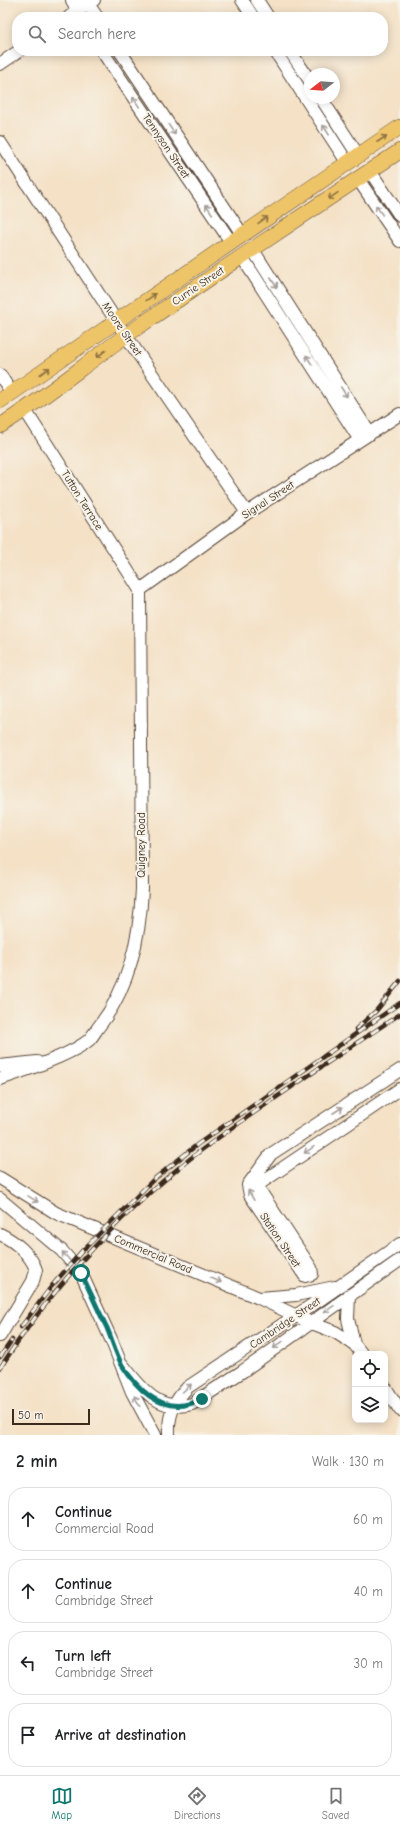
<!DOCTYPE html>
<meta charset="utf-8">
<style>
body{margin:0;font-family:"Comic Neue",sans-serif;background:#f6f6f6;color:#202124}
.controls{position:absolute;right:12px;bottom:12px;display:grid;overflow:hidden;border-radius:8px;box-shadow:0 2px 10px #0003}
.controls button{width:36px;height:36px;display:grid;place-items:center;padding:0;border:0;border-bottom:1px solid #e0e0e0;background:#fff;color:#202124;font:20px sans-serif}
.compass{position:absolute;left:304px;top:68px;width:36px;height:36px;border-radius:50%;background:#fff;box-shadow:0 2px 10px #0003;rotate:253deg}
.scale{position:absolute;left:12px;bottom:10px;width:78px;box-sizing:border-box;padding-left:4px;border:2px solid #3b2a1e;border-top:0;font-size:11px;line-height:14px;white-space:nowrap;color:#3b2a1e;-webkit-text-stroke:3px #f7f3e8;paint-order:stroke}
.stop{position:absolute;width:12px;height:12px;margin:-9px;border:3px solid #0f766e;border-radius:50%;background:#fff}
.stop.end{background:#0f766e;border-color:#fff;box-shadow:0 1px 4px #0008}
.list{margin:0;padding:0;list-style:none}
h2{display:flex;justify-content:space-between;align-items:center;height:52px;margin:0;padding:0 16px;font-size:17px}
h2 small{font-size:13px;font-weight:400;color:#757577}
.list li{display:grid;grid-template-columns:26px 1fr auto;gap:12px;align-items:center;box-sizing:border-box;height:64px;margin:0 8px 8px;padding:0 8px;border:1px solid #e0e0e0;border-radius:16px}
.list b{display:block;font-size:15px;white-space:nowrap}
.list p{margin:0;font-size:13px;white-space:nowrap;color:#757577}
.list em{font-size:13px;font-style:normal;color:#757577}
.icon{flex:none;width:22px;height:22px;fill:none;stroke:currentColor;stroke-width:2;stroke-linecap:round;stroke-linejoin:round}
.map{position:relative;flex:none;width:400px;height:1435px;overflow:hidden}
.search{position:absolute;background:#fff;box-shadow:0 2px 10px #0003;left:12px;right:12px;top:12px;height:44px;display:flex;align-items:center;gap:10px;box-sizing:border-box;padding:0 14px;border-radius:16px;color:#757577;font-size:15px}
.sheet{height:340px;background:#fff}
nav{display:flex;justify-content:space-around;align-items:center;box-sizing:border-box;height:56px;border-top:1px solid #e0e0e0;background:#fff;font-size:11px;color:#757577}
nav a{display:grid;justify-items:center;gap:2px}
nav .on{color:#0f766e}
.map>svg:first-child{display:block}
</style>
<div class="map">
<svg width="400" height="1435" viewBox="0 0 400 1435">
<rect width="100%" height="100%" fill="#f7f3e8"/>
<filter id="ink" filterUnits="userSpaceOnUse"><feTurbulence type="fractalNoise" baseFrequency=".025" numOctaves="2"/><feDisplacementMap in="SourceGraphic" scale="8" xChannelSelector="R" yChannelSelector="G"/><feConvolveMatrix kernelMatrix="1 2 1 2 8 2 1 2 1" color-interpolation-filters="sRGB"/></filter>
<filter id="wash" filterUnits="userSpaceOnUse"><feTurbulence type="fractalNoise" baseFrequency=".012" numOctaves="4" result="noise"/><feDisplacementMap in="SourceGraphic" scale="16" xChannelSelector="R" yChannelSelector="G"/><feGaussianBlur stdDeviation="0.9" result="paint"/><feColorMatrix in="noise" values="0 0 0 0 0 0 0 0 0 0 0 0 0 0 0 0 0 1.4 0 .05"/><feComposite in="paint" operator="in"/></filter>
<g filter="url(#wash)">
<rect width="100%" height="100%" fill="#f4e1c6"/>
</g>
<g filter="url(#ink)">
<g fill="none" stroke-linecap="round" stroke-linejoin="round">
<g stroke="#574537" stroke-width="14">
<path id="minor" d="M 72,0 L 79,17
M 242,0 L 253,17
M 257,0 L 268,17
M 82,1 L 88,4 L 97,17
M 69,17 L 94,0
M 102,51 L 231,242
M 120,51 L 242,234
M 275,51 L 347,162
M 290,51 L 310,81
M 0,64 L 19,51
M 321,98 L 358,155
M 0,142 L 126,336 L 247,513
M 370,171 L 400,216
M 358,179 L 400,241
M 253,250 L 370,434
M 242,257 L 360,440
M 0,375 L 12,393
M 25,410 L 140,590
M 140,590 L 247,513 L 400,414
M 0,1066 L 37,1062
M 400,1070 L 271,1154 L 248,1185 L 250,1195 L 305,1276 L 312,1274 L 311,1268 L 260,1191 L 259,1184 L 400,1089
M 0,1079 C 21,1072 73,1054 89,1040 C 93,1036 96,1030 100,1025 C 130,986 140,937 142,889 L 140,590
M 0,1178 L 56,1213 L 259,1298 L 309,1322 L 335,1332 L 354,1344 L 362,1354
M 0,1199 L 62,1251 L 81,1273 L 111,1339 L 132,1392 L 155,1435
M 0,1234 C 14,1241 31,1254 36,1270 L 33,1281 L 0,1336
M 349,1295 L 348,1319 L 354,1344
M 260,1298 L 296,1295 L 335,1287
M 122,1364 C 141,1388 158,1413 192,1404 L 243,1371 L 400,1260
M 385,1387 L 400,1410
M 169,1435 C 168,1415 174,1401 188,1387 L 318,1301 L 400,1244"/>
</g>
<g stroke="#574537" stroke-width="16">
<path id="major" d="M 0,401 L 400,127
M 0,426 C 45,398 85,364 128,334 C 218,272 309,211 400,151"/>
</g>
<use href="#minor" stroke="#fff" stroke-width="12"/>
<use href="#major" stroke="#eec469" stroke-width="15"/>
<g stroke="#3b2a1e" stroke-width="4.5">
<path id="rail" d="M 356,1029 L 376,1011 L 400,981
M 21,1327 L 51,1287 L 82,1251 L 153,1180 L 198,1144 L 400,1003
M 0,1357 L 12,1340
M 0,1368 C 49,1292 111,1223 181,1166 C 204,1147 228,1131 252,1114 C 301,1080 351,1047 400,1014"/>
</g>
<use href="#rail" stroke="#f7f3e8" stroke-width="3" stroke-dasharray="9" stroke-linecap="butt"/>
</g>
<defs><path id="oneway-shaft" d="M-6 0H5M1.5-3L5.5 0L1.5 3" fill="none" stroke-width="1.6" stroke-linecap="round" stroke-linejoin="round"/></defs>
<g stroke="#a79f9a">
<use href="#oneway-shaft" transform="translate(136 102) rotate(-124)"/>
<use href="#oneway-shaft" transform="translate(172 130) rotate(56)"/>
<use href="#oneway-shaft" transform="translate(326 130) rotate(-123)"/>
<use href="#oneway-shaft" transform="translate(209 209) rotate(-124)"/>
<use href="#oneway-shaft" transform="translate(379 210) rotate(-124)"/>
<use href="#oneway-shaft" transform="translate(274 283) rotate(57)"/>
<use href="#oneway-shaft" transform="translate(309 360) rotate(-123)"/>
<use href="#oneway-shaft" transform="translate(344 392) rotate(57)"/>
<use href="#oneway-shaft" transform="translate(338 1110) rotate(-33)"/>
<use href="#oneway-shaft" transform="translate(309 1150) rotate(146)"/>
<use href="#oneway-shaft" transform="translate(251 1195) rotate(-119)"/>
<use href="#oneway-shaft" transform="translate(33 1199) rotate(32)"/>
<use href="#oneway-shaft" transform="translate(66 1256) rotate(-132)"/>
<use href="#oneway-shaft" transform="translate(216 1280) rotate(23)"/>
<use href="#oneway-shaft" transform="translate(329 1309) rotate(146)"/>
<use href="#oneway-shaft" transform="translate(278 1345) rotate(144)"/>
<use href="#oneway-shaft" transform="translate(187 1388) rotate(-42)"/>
<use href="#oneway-shaft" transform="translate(137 1401) rotate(-118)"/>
</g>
<g stroke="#8c6f40">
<use href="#oneway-shaft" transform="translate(382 139) rotate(-33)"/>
<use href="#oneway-shaft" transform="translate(333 196) rotate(146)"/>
<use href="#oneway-shaft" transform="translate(263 220) rotate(-34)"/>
<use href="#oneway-shaft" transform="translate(151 297) rotate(-36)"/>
<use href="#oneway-shaft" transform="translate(101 354) rotate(143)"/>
<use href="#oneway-shaft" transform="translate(45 371) rotate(-35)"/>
</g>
</g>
<g fill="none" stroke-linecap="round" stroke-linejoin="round" filter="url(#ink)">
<path stroke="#0f766e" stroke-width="5" d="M 81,1273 C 90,1291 98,1310 107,1328 C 112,1340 116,1354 122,1365 C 141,1395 167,1417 202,1399"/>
</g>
<g text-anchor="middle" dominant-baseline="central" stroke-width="4" stroke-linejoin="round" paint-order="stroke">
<g font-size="11" fill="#3b2a1e" stroke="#f7f3e8">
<text transform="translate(166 146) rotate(56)">Tennyson Street</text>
<text transform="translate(198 286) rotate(-34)">Currie Street</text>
<text transform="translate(122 329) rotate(56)">Moore Street</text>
<text transform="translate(82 500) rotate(58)">Tutton Terrace</text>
<text transform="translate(268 500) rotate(-33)">Signal Street</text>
<text transform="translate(141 845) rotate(-90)">Quigney Road</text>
<text transform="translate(280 1240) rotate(56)">Station Street</text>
<text transform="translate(153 1254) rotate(23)">Commercial Road</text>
<text transform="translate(285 1323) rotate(-34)">Cambridge Street</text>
</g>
</g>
</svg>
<div class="controls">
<button><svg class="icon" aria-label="locate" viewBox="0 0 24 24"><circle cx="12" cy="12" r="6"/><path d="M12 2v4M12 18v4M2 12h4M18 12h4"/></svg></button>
<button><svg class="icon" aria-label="layers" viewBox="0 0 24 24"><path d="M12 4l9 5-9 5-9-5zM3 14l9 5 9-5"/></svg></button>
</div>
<svg class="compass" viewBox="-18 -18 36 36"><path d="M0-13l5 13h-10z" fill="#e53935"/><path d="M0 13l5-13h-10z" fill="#757577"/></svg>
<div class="scale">50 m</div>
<div class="stop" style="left:81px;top:1273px"></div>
<div class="stop end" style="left:202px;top:1399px"></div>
<div class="search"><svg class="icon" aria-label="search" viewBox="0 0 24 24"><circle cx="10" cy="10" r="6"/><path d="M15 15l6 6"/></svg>Search here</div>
</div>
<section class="sheet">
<h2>2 min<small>Walk · 130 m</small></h2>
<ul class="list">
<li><svg class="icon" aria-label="ahead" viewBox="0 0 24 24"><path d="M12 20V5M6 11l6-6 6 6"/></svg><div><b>Continue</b><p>Commercial Road</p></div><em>60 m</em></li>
<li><svg class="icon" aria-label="ahead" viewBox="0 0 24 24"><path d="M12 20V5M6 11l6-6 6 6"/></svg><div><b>Continue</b><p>Cambridge Street</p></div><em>40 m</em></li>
<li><svg class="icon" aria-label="left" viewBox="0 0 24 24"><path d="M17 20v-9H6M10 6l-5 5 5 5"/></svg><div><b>Turn left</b><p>Cambridge Street</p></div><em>30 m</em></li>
<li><svg class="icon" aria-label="arrive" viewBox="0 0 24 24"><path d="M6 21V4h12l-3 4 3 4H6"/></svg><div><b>Arrive at destination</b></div></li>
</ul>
</section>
<nav>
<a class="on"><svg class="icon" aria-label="map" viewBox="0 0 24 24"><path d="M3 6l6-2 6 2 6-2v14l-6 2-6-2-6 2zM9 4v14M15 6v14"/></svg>Map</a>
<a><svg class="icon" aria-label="directions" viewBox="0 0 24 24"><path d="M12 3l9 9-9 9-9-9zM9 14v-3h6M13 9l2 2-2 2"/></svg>Directions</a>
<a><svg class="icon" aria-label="saved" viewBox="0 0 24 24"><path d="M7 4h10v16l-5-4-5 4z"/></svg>Saved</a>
</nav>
